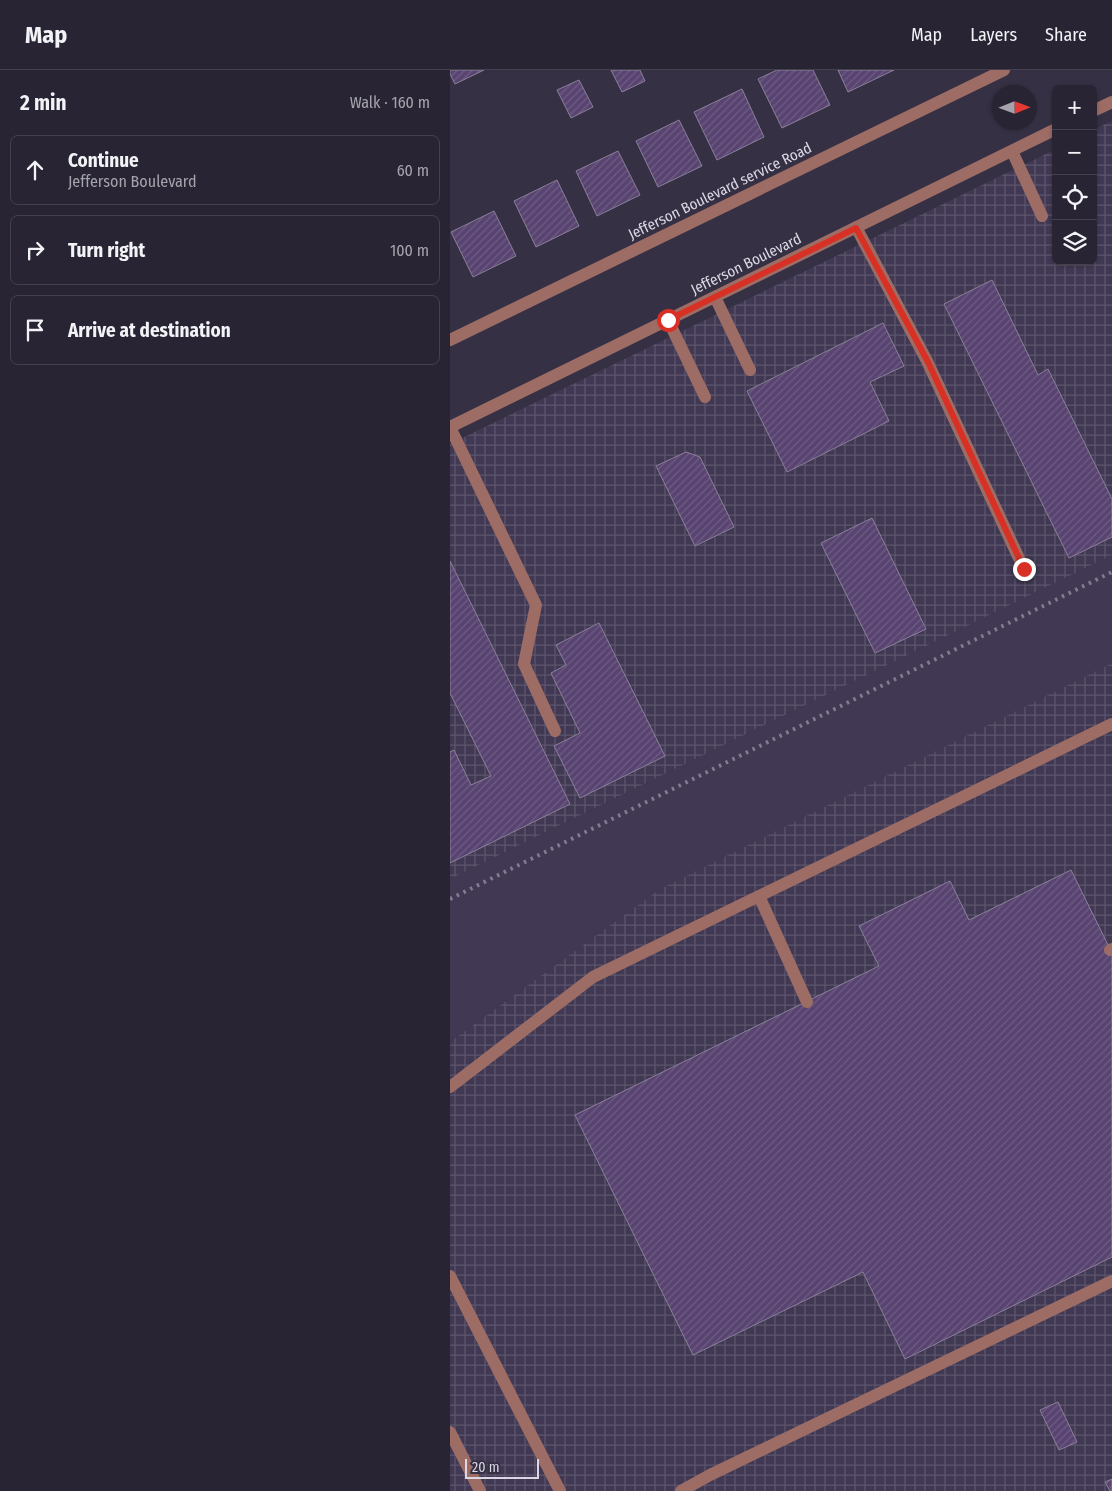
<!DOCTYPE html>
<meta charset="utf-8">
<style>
body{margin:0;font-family:"Fira Sans Condensed",sans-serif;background:#302c3b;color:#f1f3f6}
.controls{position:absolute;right:15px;top:15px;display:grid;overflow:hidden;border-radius:8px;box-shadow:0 1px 4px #0004}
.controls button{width:45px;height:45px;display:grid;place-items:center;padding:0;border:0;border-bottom:1px solid #44414e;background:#282433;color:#f1f3f6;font:25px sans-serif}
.compass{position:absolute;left:542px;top:15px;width:45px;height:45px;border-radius:50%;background:#282433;box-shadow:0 1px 4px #0004;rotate:89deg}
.scale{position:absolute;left:15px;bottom:12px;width:74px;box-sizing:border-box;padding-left:5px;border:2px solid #dbd7e4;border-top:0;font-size:14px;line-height:18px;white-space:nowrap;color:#dbd7e4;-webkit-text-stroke:4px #363044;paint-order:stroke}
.stop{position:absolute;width:15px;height:15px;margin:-11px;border:4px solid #d93025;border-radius:50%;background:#fff}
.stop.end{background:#d93025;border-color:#fff;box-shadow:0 1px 5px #0008}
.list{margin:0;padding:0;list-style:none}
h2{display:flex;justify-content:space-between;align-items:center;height:65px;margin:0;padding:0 20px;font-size:21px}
h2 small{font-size:16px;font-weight:400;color:#a5a4ac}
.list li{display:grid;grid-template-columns:32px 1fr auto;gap:15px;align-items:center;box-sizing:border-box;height:70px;margin:0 10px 10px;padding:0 10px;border:1px solid #44414e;border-radius:8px}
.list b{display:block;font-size:19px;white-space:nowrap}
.list p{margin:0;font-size:16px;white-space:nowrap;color:#a5a4ac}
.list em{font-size:16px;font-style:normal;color:#a5a4ac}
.icon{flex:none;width:28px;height:28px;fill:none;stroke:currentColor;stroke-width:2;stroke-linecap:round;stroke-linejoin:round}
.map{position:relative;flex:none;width:662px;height:1421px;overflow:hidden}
header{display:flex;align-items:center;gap:30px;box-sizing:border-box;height:70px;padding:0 25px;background:#282433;border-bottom:1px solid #44414e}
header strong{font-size:24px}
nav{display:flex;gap:28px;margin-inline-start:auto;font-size:18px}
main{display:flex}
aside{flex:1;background:#282433}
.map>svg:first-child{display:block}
</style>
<header>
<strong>Map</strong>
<nav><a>Map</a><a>Layers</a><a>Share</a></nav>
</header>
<main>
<aside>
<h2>2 min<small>Walk · 160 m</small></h2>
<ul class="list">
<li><svg class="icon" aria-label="ahead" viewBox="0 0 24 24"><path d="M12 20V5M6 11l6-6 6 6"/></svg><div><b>Continue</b><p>Jefferson Boulevard</p></div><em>60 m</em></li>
<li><svg class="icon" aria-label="right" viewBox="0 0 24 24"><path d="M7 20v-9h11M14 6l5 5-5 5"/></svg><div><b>Turn right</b></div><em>100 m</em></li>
<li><svg class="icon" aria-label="arrive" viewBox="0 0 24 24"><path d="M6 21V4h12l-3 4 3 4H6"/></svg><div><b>Arrive at destination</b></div></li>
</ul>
</aside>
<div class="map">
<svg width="662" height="1421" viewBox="0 0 662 1421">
<defs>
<pattern id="industrial-grid" width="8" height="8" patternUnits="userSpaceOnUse" patternTransform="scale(1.25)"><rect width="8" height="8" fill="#413953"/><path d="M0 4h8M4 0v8" fill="none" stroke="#5c556c"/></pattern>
<pattern id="building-hatch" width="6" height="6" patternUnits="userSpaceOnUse" patternTransform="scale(1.25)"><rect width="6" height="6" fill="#584371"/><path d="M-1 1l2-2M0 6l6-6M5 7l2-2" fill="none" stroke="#6f5d85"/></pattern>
</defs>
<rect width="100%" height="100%" fill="#363044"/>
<path fill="#413953" d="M 662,485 L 662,593 L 210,819 L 0,972 L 0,809 Z"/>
<path fill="url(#industrial-grid)" d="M 662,51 L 662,485 L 0,809 L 0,374 L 606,79 L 606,191 L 643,191 L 643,60 Z
M 662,593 L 662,1421 L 0,1421 L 0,972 L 210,819 Z"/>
<path fill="url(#building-hatch)" stroke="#8a8198" d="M 0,0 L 34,0 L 5,14 L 0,4 Z
M 161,0 L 190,0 L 195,11 L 172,22 Z
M 327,0 L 363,0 L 380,35 L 332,58 L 308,9 Z
M 388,0 L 444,0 L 398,22 Z
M 129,10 L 143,37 L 121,48 L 107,20 Z
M 292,19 L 314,67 L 267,90 L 244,42 Z
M 229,50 L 252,96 L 208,117 L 186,71 Z
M 168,81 L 190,125 L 147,146 L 126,101 Z
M 107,110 L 129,156 L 86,177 L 64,131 Z
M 44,141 L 66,186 L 23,207 L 1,162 Z
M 542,210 L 588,305 L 598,299 L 662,429 L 662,467 L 619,488 L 494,234 Z
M 433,253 L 454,296 L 420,312 L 439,351 L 337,402 L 297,321 Z
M 236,382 L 250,387 L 284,457 L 245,476 L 206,396 Z
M 422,448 L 476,559 L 425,583 L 371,473 Z
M 0,491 L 120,734 L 0,793 L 0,682 L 4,680 L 21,715 L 41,706 L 0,623 Z
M 149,553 L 215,686 L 130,728 L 104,676 L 130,663 L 101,603 L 116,595 L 106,575 Z
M 621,800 L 662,883 L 662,1187 L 455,1289 L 413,1202 L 243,1285 L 125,1045 L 429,896 L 409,856 L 500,811 L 519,850 Z
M 608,1332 L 627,1372 L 609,1380 L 590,1340 Z
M 662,1409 L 662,1421 L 660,1421 L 655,1412 Z"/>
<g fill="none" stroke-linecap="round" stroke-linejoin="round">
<path stroke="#9d6d65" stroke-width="12" d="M 643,41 L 662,32
M 562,81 L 592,146
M 406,157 L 477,291 L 574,499
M 265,227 L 300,300
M 218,250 L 255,327
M 0,270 L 554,0
M 0,357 L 606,59
M 0,357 L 86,535 L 74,594 L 105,661
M 309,826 L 357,932
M 660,880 L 662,879
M 0,1017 L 143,907 L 662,654
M 0,1206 L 110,1421
M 0,1362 L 30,1421
M 231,1421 L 260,1405 L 662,1211"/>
<path stroke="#827d8e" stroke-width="4" stroke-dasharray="2.5 5" stroke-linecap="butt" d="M 0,829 L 662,502"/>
</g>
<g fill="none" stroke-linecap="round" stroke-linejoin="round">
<path stroke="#d93025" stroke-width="6" d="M 218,250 L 406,158 L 478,292 L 574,499"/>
</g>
<g text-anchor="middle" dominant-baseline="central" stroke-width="4" stroke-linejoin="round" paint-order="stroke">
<g font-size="15" fill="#dbd7e4" stroke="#363044">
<text transform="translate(270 121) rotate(-26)">Jefferson Boulevard service Road</text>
<text transform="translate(296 194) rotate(-26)">Jefferson Boulevard</text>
</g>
</g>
</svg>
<div class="controls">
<button>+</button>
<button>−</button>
<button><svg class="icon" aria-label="locate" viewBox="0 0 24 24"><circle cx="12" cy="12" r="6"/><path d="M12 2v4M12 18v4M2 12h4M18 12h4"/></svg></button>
<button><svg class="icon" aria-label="layers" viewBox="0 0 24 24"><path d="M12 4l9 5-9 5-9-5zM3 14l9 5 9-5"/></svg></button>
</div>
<svg class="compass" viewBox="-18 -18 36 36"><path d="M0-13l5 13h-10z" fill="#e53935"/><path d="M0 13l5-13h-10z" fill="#a5a4ac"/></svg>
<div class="scale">20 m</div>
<div class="stop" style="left:218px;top:250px"></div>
<div class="stop end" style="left:574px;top:499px"></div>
</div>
</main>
